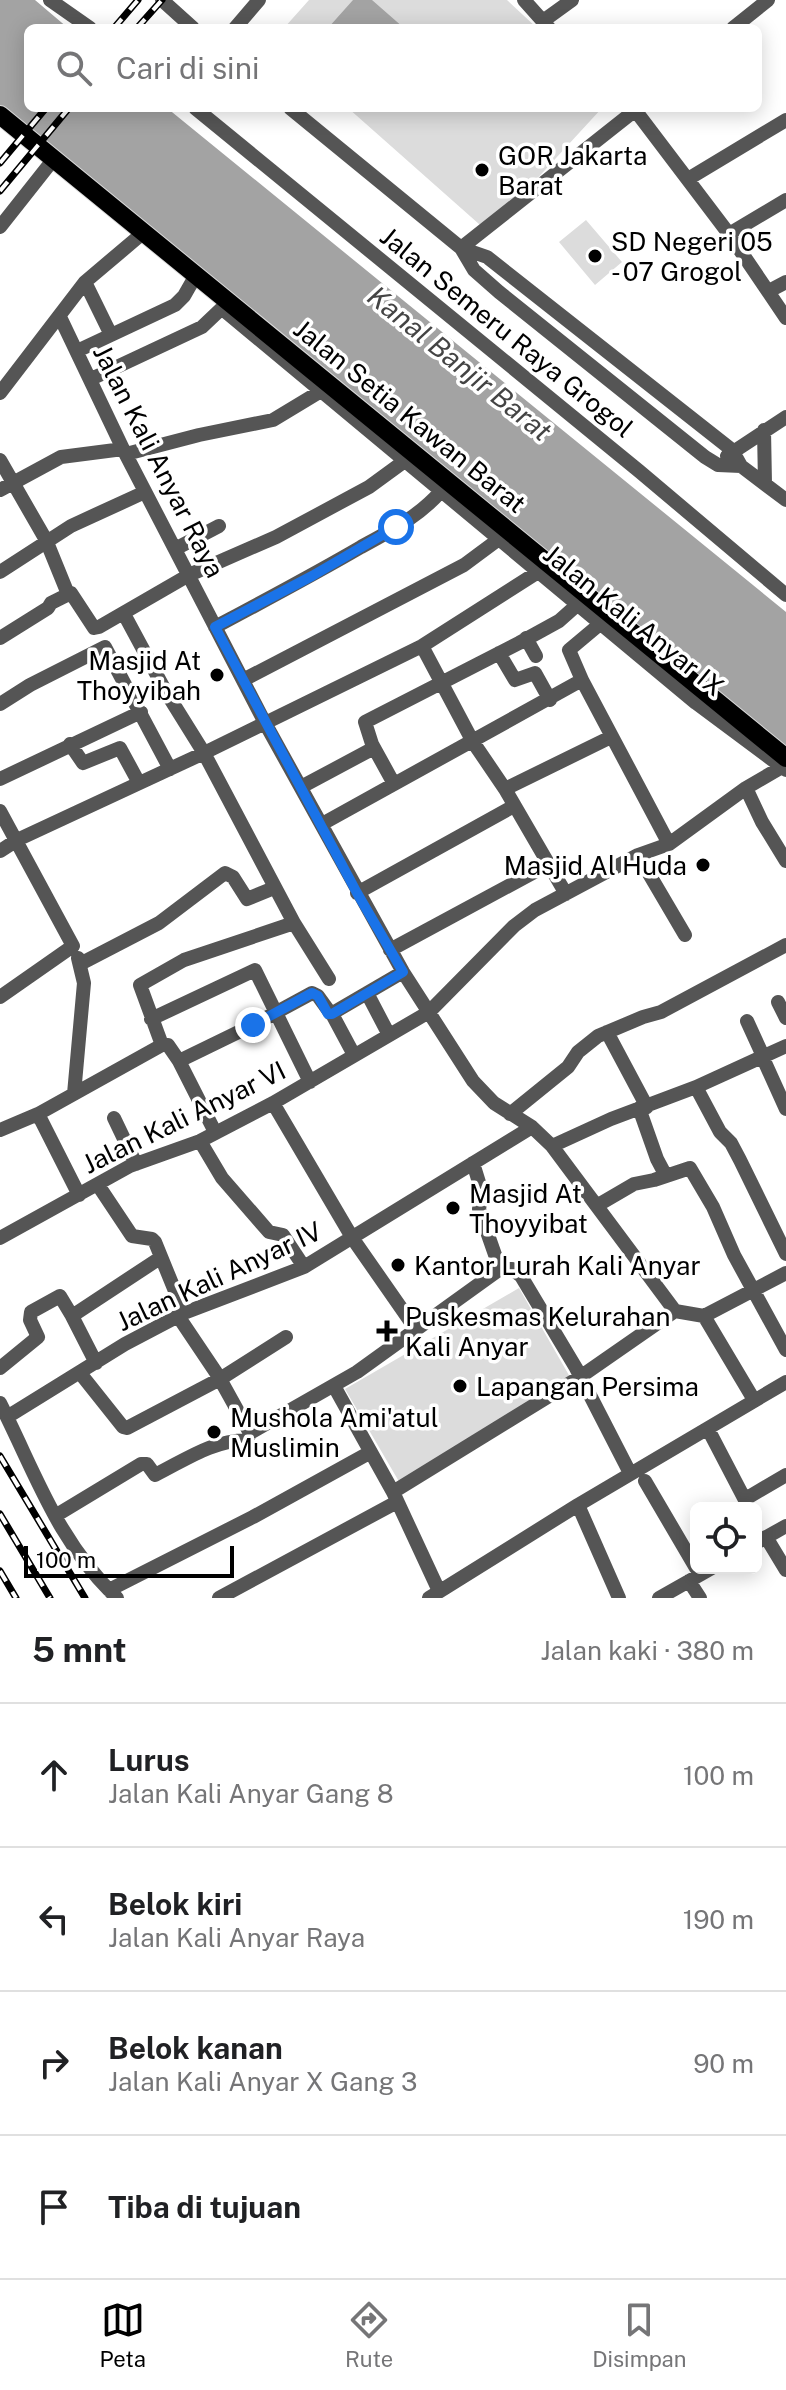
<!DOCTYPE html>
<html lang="id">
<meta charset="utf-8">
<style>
body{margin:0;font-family:"Public Sans",sans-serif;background:#f6f6f6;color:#202124}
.controls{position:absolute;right:24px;bottom:24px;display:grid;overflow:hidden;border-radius:12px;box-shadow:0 4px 20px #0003}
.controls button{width:72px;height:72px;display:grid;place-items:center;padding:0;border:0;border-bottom:2px solid #e0e0e0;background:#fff;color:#202124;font:40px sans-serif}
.scale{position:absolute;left:24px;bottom:20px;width:210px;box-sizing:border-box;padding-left:8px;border:4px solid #000;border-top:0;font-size:22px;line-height:28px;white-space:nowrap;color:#000;-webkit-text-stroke:6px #fff;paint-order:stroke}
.stop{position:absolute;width:24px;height:24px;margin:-18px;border:6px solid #1a73e8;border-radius:50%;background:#fff}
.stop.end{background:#1a73e8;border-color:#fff;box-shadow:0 2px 8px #0008}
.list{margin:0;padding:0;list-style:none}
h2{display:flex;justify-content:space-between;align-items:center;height:104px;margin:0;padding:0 32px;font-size:34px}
h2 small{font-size:26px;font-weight:400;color:#757577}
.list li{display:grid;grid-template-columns:52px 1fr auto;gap:24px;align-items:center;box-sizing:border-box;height:144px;padding:0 32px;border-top:2px solid #e0e0e0}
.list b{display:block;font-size:30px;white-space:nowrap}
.list p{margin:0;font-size:26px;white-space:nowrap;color:#757577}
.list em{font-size:26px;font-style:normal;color:#757577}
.icon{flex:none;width:44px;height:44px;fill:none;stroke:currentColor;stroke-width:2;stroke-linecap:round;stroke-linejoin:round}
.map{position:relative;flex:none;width:786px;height:1598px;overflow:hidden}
.search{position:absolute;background:#fff;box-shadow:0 4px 20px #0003;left:24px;right:24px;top:24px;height:88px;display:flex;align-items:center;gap:20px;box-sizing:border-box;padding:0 28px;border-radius:12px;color:#757577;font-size:30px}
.sheet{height:680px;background:#fff}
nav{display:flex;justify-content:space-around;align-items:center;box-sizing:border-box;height:112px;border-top:2px solid #e0e0e0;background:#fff;font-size:22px;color:#757577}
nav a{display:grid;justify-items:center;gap:4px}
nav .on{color:#000}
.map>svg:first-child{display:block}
</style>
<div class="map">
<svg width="786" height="1598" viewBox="0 0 786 1598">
<rect width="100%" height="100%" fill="#fff"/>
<path fill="#dcdcdc" d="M 309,0 L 507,0 L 537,28 L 284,28 Z
M 348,108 L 602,108 L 488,232 Z
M 586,220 L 622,262 L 595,285 L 559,242 Z
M 519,1288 L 574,1384 L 401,1485 L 345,1389 Z"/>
<path fill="#a3a3a3" d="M 0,0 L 35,0 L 68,28 L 28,28 L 28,108 L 167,108 L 786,612 L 786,752 L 0,109 Z
M 353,0 L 372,0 L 404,28 L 328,28 Z"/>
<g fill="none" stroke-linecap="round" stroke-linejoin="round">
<g stroke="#dbdbdb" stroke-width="20">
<path id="major" d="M 0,115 L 786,758"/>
</g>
<path stroke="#555" stroke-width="14" d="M 50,0 L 90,28
M 162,0 L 193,28
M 524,0 L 549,28
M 543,21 L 572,0
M 235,28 L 259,0
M 733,28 L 768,0
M 195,108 L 639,471 L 786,595
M 290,108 L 461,248 L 474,270 L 499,292 L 705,457 L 718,465 L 741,466
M 635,110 L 729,234 L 786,318
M 688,179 L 786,120
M 0,227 L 49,165
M 729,234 L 786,200
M 461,248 L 487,257 L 732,450 L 741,466 L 786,500
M 461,248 L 638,108
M 85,282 L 111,335
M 769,291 L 786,282
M 225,311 L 696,703 L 786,770
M 60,317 L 123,449 L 265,723 L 403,972 L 473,1081 L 494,1103 L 532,1127 L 552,1146 L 675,1311 L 704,1316 L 754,1400
M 77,351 L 175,305 L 184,296 L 192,282
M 91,379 L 202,327 L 222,308
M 0,393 L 85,282 L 137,238
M 764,430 L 765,484
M 126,454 L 199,435 L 273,420 L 321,391
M 727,456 L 786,417
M 0,460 L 46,540 L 68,594
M 0,490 L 61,457 L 123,449
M 175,549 L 219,526
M 0,572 L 71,526 L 145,492
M 124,614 L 166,692 L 204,753 L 294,923 L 184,960 L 140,985 L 162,1045
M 215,627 C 264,601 313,575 361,547 C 390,531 420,516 441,491
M 0,638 L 48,608 L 51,603 L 71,593 L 94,628 L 99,627 L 189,575 L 276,537 L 369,487 L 406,460
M 526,638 L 536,656
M 422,646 L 473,742 L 505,789 L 566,894
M 499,653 L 515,680 L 535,673 L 550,700
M 243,680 L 464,565 L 499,539
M 582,680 L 669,844
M 0,704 L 30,685 L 105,647 L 170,769
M 70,744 L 83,763 L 120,748 L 139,783
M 0,779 L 141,712
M 394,784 L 372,744 L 365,722 L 519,643 L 559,621 L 577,605
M 301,787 L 374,748
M 746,788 L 762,822 L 786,861
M 505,789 L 611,737
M 0,811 L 73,946 L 0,997
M 322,824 L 582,680 L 569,650 L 600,624
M 0,851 L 17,840 L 204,753 L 422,646 L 538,572
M 638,855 L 685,935
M 357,893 L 514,806
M 294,923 L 329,979
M 390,950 L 549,864
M 80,964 L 159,923 L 225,873 L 233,877 L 247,899 L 274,888
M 367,993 L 389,1035
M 778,1002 L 786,1018
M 332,1014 L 354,1055
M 151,1019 L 255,970 L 310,1082
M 747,1021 L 763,1056
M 607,1032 L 647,1107
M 762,1056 L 786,1109
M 179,1061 L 215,1132
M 696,1087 L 720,1132 L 731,1143 L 740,1160 L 786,1254
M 74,1094 L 84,983 L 78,958
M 273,1103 L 353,1239 L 415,1328
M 639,1108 L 657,1159 L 666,1176
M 38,1114 L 79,1195
M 510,1114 L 568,1067 L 578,1052 L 598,1036 L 643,1017 L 661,1012 L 786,945
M 114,1118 L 136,1164
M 0,1130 L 38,1114 L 162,1045 L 168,1045 L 179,1061 L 253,1025 L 312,993 L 318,996 L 331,1014 L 403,972
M 200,1141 L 222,1178 L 269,1232 L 283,1235 L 304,1267
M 552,1146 L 611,1119 L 696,1087 L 786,1046
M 473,1163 L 482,1192 L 479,1209 L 500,1269 L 512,1269 L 521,1276 L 576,1368 L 630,1473
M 98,1185 L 132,1236 L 152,1239 L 155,1242 L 184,1313
M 598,1205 L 634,1184 L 654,1180 L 690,1168 L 713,1207 L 734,1255 L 786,1350
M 0,1238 L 130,1166 L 200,1141 L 273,1103 L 429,1012 L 514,926 L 535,910 L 638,855 L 669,844 L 746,788 L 782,767
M 72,1316 L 96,1363
M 178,1316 L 219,1377
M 704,1316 L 786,1273
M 0,1368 L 38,1337 L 30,1320 L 31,1312 L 60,1296 L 72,1316 L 160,1258
M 80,1373 L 123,1427 L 127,1428 L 220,1379 L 286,1337
M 334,1386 L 393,1492 L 439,1591
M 0,1403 C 36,1474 57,1541 117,1598
M 7,1417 L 125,1344 L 184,1313 L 304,1267 L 532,1127
M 708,1429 L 744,1498 L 747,1498 L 786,1475
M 250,1433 L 357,1372 L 500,1269
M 645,1481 L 696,1568
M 393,1492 L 580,1377 L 675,1311
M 578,1505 L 619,1598
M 55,1516 L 141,1464 L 147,1464 L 155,1475 C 187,1459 211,1441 247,1440 L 250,1433 L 220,1379
M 766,1537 L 786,1570
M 756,1543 L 786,1526
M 689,1581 L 700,1598
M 109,1590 L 253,1517 L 369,1453
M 219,1598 L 397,1502
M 429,1598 L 578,1505 L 786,1382
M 659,1598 L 712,1568"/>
<use href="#major" stroke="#000" stroke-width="18"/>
<g stroke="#000" stroke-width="7">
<path id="rail" d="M 114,28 L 138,0
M 137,28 L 162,0
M 0,163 L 46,108
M 0,191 L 69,108
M 0,1456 L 85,1598
M 0,1514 L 50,1598
M 0,1571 L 16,1598"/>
</g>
<use href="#rail" stroke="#fff" stroke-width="4" stroke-dasharray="12" stroke-linecap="butt"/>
</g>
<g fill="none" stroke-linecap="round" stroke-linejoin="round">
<path stroke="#1a73e8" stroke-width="10" d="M 253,1025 L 312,993 L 318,996 L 328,1014 L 332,1014 L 403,972 L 357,893 L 215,627 L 312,576 L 396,527"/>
</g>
<g fill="#000" stroke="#fff" stroke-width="3">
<circle cx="482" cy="170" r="8"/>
<circle cx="595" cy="256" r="8"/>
<circle cx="217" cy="675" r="8"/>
<circle cx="703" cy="865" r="8"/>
<circle cx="453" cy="1208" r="8"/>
<circle cx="398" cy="1265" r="8"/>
<path d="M383 1319h8v8h8v8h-8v8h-8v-8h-8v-8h8z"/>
<circle cx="460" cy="1386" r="8"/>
<circle cx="214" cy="1432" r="8"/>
</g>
<g text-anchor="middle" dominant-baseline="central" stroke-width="7" stroke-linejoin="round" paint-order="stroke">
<g font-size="26" fill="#000" stroke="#fff" text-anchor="start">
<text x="498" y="155">GOR Jakarta<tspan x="498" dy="30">Barat</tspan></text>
<text x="611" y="241">SD Negeri 05<tspan x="611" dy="30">- 07 Grogol</tspan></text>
<text x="201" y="660" text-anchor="end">Masjid At<tspan x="201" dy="30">Thoyyibah</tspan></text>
<text x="687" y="865" text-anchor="end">Masjid Al Huda</text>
<text x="469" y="1193">Masjid At<tspan x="469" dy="30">Thoyyibat</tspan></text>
<text x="414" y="1265">Kantor Lurah Kali Anyar</text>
<text x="405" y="1316">Puskesmas Kelurahan<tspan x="405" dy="30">Kali Anyar</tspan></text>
<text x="476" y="1386">Lapangan Persima</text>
<text x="230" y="1417">Mushola Ami'atul<tspan x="230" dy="30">Muslimin</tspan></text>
</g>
<g font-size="26" fill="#000" stroke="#fff">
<text transform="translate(507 332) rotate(39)">Jalan Semeru Raya Grogol</text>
<text transform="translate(410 416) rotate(39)">Jalan Setia Kawan Barat</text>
<text transform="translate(159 461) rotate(63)">Jalan Kali Anyar Raya</text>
<text transform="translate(634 620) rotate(39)">Jalan Kali Anyar IX</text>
<text transform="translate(184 1117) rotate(-26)">Jalan Kali Anyar VI</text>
<text transform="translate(219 1276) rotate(-25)">Jalan Kali Anyar IV</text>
</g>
<g font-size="28" font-style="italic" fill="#444" stroke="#fff">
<text transform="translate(460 363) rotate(39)">Kanal Banjir Barat</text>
</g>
</g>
</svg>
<div class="controls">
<button><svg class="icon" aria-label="locate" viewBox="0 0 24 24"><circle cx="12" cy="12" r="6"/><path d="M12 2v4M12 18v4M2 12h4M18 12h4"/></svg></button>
</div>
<div class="scale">100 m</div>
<div class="stop" style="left:396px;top:527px"></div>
<div class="stop end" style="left:253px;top:1025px"></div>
<div class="search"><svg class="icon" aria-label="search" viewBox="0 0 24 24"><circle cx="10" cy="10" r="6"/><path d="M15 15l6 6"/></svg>Cari di sini</div>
</div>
<section class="sheet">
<h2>5 mnt<small>Jalan kaki · 380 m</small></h2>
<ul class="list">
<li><svg class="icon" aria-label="ahead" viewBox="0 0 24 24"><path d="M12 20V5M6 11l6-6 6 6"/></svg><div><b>Lurus</b><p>Jalan Kali Anyar Gang 8</p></div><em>100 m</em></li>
<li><svg class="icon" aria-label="left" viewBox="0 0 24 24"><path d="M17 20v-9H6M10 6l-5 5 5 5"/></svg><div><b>Belok kiri</b><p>Jalan Kali Anyar Raya</p></div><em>190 m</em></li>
<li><svg class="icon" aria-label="right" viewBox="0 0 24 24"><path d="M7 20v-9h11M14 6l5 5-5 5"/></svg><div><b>Belok kanan</b><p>Jalan Kali Anyar X Gang 3</p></div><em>90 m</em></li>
<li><svg class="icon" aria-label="arrive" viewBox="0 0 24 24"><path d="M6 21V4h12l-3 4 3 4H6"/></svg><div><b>Tiba di tujuan</b></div></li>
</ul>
</section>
<nav>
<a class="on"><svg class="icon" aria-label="map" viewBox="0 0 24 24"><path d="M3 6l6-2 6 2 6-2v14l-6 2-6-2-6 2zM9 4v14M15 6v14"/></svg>Peta</a>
<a><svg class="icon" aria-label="directions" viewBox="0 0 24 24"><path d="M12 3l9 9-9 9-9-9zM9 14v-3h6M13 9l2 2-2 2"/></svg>Rute</a>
<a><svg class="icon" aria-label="saved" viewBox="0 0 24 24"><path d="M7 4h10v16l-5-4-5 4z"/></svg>Disimpan</a>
</nav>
